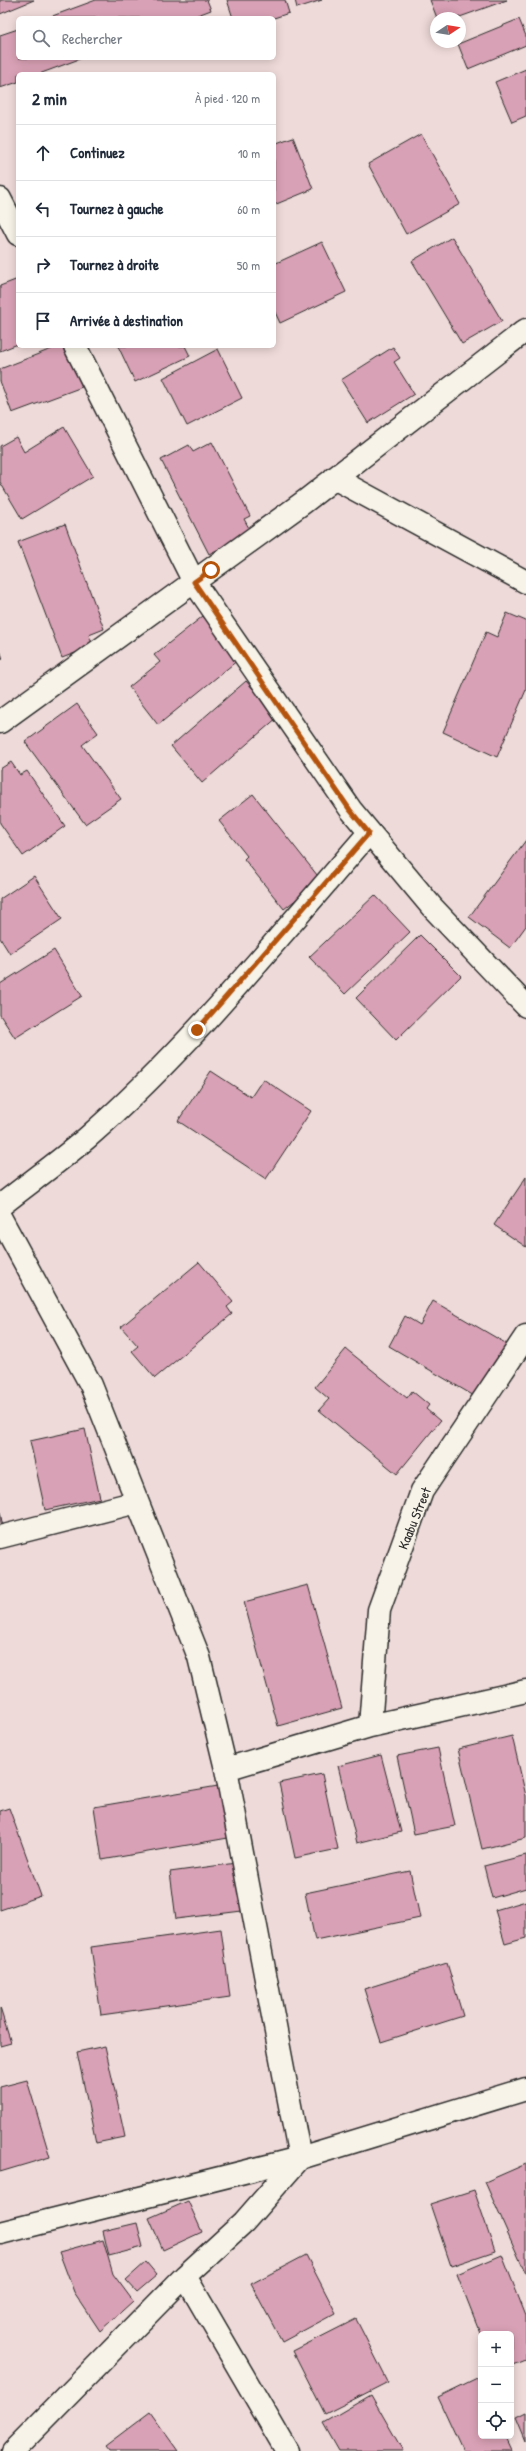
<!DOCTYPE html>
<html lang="fr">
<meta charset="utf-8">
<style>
body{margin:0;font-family:"Patrick Hand",sans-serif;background:#f2f2f3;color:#1f2937}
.controls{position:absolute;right:12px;bottom:12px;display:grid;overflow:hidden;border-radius:6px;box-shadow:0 2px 10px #0003}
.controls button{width:36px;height:36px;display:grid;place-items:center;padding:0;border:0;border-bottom:1px solid #e0e1e3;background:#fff;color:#1f2937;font:20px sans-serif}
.compass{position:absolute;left:430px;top:12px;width:36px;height:36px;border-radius:50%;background:#fff;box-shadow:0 2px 10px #0003;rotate:78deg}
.stop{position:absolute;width:12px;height:12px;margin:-9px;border:3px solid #b45309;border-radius:50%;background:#fff}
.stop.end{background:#b45309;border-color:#fff;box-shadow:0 1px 4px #0008}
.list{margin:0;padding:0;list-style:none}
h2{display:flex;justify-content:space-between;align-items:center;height:52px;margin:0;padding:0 16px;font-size:17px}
h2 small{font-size:13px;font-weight:400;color:#747a83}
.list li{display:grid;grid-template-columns:26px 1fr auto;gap:12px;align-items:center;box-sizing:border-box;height:56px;padding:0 16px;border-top:1px solid #e0e1e3}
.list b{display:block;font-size:15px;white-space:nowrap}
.list em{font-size:13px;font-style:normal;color:#747a83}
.icon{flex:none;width:22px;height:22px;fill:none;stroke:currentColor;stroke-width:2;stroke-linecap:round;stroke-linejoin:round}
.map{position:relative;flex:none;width:526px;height:2451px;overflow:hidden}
.search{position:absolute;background:#fff;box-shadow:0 2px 10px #0003;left:16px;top:16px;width:260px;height:44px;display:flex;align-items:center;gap:10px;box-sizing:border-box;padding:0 14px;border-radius:6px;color:#747a83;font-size:15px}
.panel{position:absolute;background:#fff;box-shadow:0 2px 10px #0003;left:16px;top:72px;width:260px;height:276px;border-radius:6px}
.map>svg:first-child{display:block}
</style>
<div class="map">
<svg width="526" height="2451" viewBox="0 0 526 2451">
<rect width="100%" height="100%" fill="#eedad9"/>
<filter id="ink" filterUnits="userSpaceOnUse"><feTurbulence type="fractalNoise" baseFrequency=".025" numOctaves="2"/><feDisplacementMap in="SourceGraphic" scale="8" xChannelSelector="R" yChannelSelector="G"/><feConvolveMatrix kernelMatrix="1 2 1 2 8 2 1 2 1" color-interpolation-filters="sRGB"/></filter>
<g filter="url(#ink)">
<path fill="#d9a1b5" stroke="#2b2b2b" d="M 0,0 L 34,0 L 0,14 Z
M 96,0 L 207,0 L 211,10 L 190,18 L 47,18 Z
M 227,0 L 285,0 L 289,13 L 274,18 L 233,18 Z
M 295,0 L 322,0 L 297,8 Z
M 430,0 L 507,0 L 457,18 L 437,18 Z
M 519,19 L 526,36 L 526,45 L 468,69 L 458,44 Z
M 18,29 L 18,58 L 82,58 L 39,74 L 18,74 L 18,82 L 0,88 L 0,35 Z
M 526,69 L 526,116 L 512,122 L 495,82 Z
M 421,134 L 460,204 L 406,234 L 368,164 Z
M 293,137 L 313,189 L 274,205 L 274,144 Z
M 452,237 L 502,321 L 462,344 L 412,261 Z
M 322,242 L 346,292 L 280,323 L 274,310 L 274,264 Z
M 18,279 L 18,344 L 0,351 L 0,286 Z
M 59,346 L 66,346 L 82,387 L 12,413 L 0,381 L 0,369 Z
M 118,346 L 185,346 L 190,356 L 135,382 Z
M 393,347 L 400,358 L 394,362 L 414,394 L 368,423 L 341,380 Z
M 218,349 L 242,398 L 187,426 L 163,378 Z
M 64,427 L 93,476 L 22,519 L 0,482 L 0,446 L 16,437 L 24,452 Z
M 212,442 L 250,516 L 244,519 L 251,532 L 209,554 L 161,460 L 189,445 L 193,452 Z
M 65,524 L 104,629 L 89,635 L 93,646 L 62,658 L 18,542 Z
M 507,613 L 526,621 L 526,690 L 497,757 L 443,732 L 486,632 L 497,637 Z
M 203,616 L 238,660 L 158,725 L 129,687 L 160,662 L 154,655 Z
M 0,650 L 3,659 L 0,660 Z
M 246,681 L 278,717 L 202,783 L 171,746 Z
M 77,704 L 98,733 L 82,745 L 121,799 L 85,824 L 25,742 Z
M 11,762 L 20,775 L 27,771 L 65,826 L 23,856 L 0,823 L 0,769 Z
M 253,794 L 321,880 L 284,909 L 244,859 L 247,856 L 219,821 Z
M 526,840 L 526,926 L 510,948 L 469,917 Z
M 34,876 L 62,919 L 10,954 L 0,938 L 0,899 Z
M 375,895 L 410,932 L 345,994 L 309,957 Z
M 420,935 L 461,976 L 396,1040 L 356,998 Z
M 54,950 L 82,996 L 15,1038 L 0,1015 L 0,984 Z
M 211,1071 L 251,1097 L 263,1079 L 311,1111 L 266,1179 L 178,1121 Z
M 526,1177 L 526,1247 L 494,1225 Z
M 199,1262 L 233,1302 L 227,1307 L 232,1314 L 155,1378 L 132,1351 L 138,1346 L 121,1327 Z
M 433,1301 L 507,1344 L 476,1397 L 389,1346 L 405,1316 L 420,1325 Z
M 346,1349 L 407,1398 L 412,1391 L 429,1405 L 426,1409 L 440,1421 L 397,1474 L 319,1410 L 329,1399 L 315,1387 Z
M 85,1429 L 100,1498 L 45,1510 L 30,1441 Z
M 0,1512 L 4,1532 L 0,1533 Z
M 308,1585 L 342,1708 L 278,1726 L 244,1602 Z
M 512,1736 L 526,1796 L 526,1838 L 482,1849 L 458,1749 Z
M 438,1748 L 455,1826 L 414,1834 L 397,1756 Z
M 381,1755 L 401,1832 L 357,1843 L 338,1766 Z
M 322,1774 L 338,1849 L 295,1858 L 279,1783 Z
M 218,1786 L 228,1838 L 102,1860 L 94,1807 Z
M 9,1808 L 41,1896 L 0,1910 L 0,1811 Z
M 526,1855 L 526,1888 L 492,1898 L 484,1866 Z
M 236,1863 L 242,1911 L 176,1919 L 170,1872 Z
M 410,1871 L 420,1918 L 315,1940 L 305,1893 Z
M 526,1901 L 526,1938 L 505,1944 L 495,1910 Z
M 221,1929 L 230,1997 L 101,2015 L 91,1947 Z
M 447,1963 L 463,2016 L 381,2042 L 364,1989 Z
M 0,2008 L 11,2043 L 0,2046 Z
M 105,2046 L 125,2137 L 96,2143 L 77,2052 Z
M 27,2080 L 50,2157 L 0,2172 L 0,2087 Z
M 526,2164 L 526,2274 L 485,2182 Z
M 474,2190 L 495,2251 L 451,2266 L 430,2204 Z
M 188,2201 L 202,2232 L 163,2250 L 149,2218 Z
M 137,2223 L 143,2247 L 109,2256 L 103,2231 Z
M 103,2240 L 113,2274 L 133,2301 L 100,2331 L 74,2292 L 59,2252 Z
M 306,2255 L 336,2313 L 282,2342 L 251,2284 Z
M 502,2255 L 526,2316 L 526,2360 L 511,2366 L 511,2334 L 481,2335 L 457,2274 Z
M 146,2262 L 157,2275 L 137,2292 L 126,2280 Z
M 356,2319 L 388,2382 L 325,2414 L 293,2351 Z
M 477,2378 L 481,2386 L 481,2436 L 504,2436 L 511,2451 L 463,2451 L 438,2397 Z
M 371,2395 L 403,2451 L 339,2451 L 323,2423 Z
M 150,2412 L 178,2451 L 109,2451 L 105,2446 Z
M 526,2412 L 526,2441 L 516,2417 Z"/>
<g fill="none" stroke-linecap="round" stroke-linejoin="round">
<g stroke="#2b2b2b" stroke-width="25">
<path id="street" d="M 0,199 L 18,234
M 75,346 L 194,582 L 351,810 L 432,907 L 526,1006
M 334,478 L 526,582
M 0,722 L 304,502 L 526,330
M 0,1206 C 29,1183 60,1161 88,1137 C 192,1046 279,936 369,833
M 0,1217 L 91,1385 L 199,1657 L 226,1769 L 300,2158 L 244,2222 L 185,2276 L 13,2451
M 0,1537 L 137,1502
M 370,1726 L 379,1610 L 422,1491 L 526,1336
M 226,1769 L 370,1726 L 526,1691
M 185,2276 L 287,2451"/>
</g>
<g stroke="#2b2b2b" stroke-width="25">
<path id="secondary" d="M 0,2233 L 300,2158 L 526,2089"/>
</g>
<use href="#street" stroke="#f7f3e8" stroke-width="22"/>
<use href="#secondary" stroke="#f7f3e8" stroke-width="22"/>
</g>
</g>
<g fill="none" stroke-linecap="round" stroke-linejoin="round" filter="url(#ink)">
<path stroke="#b45309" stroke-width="5" d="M 197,1030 L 369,833 L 350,810 L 194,582 L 211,570"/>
</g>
<g text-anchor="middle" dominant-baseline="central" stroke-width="3.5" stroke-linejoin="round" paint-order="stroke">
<g font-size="14" fill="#2b2b2b" stroke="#f7f3e8">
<text transform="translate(414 1518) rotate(-68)">Kaabu Street</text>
</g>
</g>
</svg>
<div class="controls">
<button>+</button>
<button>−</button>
<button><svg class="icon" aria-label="locate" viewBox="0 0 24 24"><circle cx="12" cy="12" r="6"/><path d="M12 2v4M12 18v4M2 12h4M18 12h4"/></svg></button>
</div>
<svg class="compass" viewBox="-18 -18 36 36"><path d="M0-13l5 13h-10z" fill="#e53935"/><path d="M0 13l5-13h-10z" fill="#747a83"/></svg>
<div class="stop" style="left:211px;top:570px"></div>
<div class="stop end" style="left:197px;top:1030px"></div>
<div class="search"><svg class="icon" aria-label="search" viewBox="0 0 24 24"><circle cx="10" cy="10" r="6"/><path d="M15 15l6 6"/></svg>Rechercher</div>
<section class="panel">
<h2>2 min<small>À pied · 120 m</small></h2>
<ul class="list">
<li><svg class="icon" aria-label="ahead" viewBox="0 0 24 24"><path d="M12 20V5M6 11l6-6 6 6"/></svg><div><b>Continuez</b></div><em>10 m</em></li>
<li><svg class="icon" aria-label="left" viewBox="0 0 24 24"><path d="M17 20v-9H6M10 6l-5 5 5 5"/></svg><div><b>Tournez à gauche</b></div><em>60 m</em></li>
<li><svg class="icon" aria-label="right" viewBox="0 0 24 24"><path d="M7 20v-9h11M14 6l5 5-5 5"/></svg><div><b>Tournez à droite</b></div><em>50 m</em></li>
<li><svg class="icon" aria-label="arrive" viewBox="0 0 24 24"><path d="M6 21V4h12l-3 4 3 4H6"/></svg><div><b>Arrivée à destination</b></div></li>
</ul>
</section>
</div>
